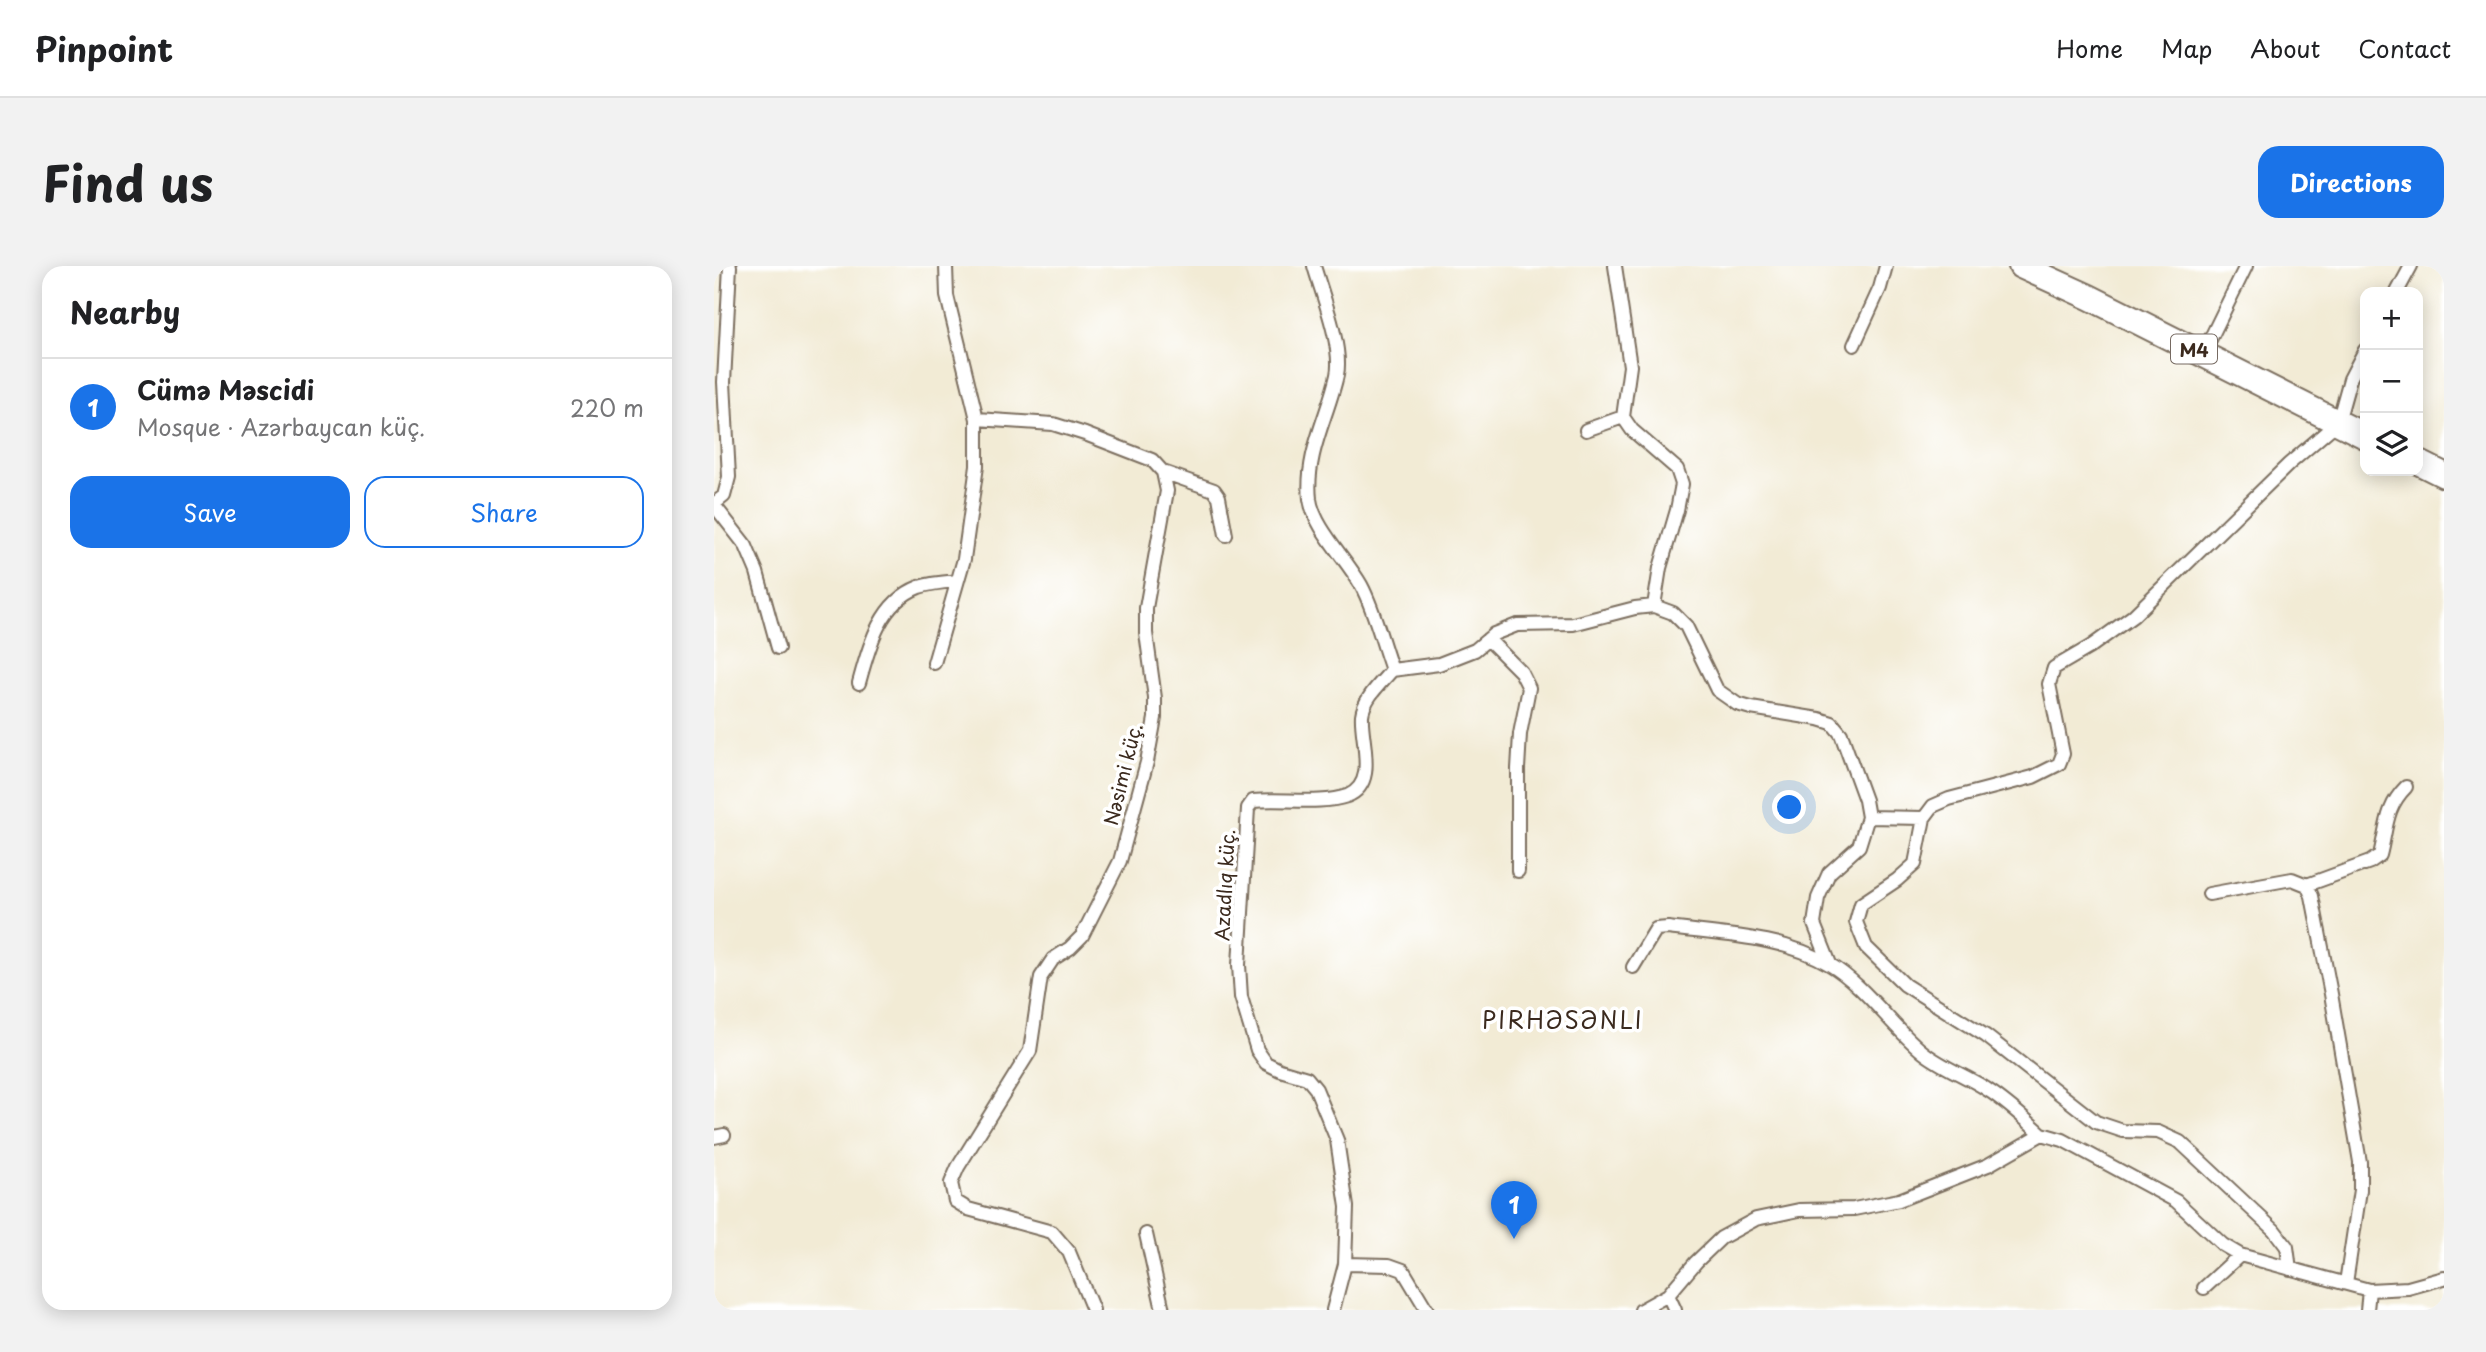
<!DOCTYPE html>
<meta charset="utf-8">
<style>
body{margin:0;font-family:"Playpen Sans",sans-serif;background:#f2f2f2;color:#202124}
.controls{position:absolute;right:21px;top:21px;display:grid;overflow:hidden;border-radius:14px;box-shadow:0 4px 18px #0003}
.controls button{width:63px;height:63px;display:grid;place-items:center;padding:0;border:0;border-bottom:2px solid #e0e0e0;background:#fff;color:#202124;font:35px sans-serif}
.you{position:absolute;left:1076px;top:542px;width:24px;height:24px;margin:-18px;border:5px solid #fff;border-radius:50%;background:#1a73e8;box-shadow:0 0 0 10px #1a73e833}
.badge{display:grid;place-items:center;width:46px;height:46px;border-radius:50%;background:#1a73e8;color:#fff;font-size:23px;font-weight:700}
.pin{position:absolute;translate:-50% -58px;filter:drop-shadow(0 2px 4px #0008)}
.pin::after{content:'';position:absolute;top:37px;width:24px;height:21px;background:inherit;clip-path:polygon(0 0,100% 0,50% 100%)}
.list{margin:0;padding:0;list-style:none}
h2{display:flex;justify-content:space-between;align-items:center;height:91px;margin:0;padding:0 28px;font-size:30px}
h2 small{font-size:23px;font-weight:400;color:#757577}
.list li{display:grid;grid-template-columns:46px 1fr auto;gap:21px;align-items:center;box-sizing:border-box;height:98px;padding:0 28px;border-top:2px solid #e0e0e0}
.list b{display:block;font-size:26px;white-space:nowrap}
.list p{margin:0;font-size:23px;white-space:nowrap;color:#757577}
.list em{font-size:23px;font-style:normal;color:#757577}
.actions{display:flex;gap:14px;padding:21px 28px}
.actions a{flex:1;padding:16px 0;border:2px solid #1a73e8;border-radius:21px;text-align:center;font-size:24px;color:#1a73e8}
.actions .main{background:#1a73e8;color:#fff}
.icon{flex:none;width:38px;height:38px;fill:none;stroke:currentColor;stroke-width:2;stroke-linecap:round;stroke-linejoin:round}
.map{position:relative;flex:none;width:1730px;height:1044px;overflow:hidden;border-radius:21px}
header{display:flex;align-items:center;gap:42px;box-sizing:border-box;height:98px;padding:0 35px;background:#fff;border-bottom:2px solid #e0e0e0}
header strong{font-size:33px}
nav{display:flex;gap:38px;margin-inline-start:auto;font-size:24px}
.intro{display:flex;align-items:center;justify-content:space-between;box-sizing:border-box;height:168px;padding:0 42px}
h1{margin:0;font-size:49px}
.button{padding:18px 32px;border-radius:21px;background:#1a73e8;color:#fff;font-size:24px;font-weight:700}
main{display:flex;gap:42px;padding:0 42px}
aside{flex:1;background:#fff;border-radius:21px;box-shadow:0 4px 18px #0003}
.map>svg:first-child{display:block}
</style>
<header>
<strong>Pinpoint</strong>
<nav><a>Home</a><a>Map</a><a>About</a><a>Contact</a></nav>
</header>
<div class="intro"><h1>Find us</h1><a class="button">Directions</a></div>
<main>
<aside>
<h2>Nearby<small></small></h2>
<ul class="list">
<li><span class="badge">1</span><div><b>Cümə Məscidi</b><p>Mosque · Azərbaycan küç.</p></div><em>220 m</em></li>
</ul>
<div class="actions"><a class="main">Save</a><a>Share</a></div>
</aside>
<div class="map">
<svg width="1730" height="1044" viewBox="0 0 1730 1044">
<rect width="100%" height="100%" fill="#fff"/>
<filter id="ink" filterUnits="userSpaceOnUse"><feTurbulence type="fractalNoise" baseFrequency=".0143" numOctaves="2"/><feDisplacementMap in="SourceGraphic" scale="14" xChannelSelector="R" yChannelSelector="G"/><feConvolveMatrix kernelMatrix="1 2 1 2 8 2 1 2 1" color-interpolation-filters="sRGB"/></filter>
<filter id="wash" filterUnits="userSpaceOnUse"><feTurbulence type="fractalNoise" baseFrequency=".00686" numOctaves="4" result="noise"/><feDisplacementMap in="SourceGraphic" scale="28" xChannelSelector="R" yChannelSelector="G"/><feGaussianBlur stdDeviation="1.57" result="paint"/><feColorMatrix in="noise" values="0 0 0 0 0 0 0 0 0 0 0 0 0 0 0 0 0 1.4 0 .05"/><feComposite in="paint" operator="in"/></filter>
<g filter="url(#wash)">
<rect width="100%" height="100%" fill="#f2ebd5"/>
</g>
<g filter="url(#ink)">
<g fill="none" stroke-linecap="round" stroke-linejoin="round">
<g stroke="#7b6e5e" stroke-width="16">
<path id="street" d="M 232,0 L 233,30 L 263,153 L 339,158 L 371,168 L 438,194 L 449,206 L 453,225 L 432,342 L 432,367 L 441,432 L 441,452 L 433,496 L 406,595 L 368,670 L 356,682 L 339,693 L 327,711 L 316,785 L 244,901 L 237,917 L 241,935 L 254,943 L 338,966 L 355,986 L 379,1044
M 600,0 C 608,28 629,81 623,109 C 614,150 591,188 596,233 C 600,262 632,292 647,319 C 661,345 668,377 678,404 C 667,417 650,432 648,449 C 646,473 665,518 633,530 C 607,539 567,532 539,535 L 534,542 L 525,699 L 527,731 L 543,784 L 552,797 L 566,804 L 593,812 L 602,823 L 623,874 L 633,941 L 631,998 L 619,1044
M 901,0 L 916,100 L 909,151 L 918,164 L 963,203 L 968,218 L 963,244 L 946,302 L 940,340
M 1683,26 L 1697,0
M 1140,79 L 1166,22 L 1172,0
M 1489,88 L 1532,0
M 872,164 L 909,151
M 449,206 L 500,224 L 505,231 L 512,269
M 0,238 L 10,230 L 15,211 L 10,116 L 16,0
M 0,239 L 32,280 L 43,306 L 64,382
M 774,373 L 807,406 L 815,422 L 806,468 L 804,503 L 804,605
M 220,397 L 250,293 L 263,200 L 263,153
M 678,404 L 725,398 L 761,384 L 780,368 L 803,359 L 859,358 L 921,342 L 940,340 L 959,347 L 972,360 L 1003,424 L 1023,438 L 1037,442 L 1105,453 L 1118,457 L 1127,468 L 1151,534 L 1154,551 L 1145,580 L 1115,607 L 1104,632 L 1100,658 L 1116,698
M 145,417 C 155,380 166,336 205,321 C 217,317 231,316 243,315
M 1154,551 L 1210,552
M 1593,619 L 1656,596 L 1666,589 C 1673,562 1671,542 1692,521
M 1495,628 L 1578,613 L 1593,619 L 1598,630 L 1617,728 L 1646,896 L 1646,924 L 1632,1017
M 919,701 L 942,663 L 954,662 C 1007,669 1068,670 1115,698 C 1152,720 1176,759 1209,786 C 1229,802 1253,810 1274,824 C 1293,836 1311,853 1328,868
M 0,871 L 10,869
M 432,968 L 449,1044
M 631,998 L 675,999 L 689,1004 L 713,1044
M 1576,1003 L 1573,981 L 1560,964 L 1466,876 L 1444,866 L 1409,865 L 1382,856 L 1272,770 L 1191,719 L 1152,681 L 1142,656 L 1147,638 L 1183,614 L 1201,598 L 1210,552 L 1219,540 L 1235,533 L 1319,511 L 1345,498 L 1349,488 L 1335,418 L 1340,402 L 1376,381 L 1419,350 L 1575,198 L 1624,156 L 1636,113 L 1651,84
M 1490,1022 L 1526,989
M 954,1029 L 961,1044
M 927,1044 L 954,1029 L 982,996 L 1007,972 L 1042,953 L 1085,944 L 1140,943 L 1185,934 L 1274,899 L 1328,868 L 1349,874 L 1462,935 L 1509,979 L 1526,989 L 1655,1024 L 1694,1022 L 1730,1012
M 1653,1044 L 1655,1024"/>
</g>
<g stroke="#7b6e5e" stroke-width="28">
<path id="highway" d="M 1307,0 L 1375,31 L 1651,170
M 1704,196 L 1730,209"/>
</g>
<use href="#street" stroke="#fff" stroke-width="12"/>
<use href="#highway" stroke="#fff" stroke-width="24"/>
</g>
</g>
<g text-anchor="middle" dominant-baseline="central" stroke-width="7" stroke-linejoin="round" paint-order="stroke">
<rect fill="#fff" stroke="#766a62" stroke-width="2" x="1457" y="68.5" width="46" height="29" rx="5"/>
<g font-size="18" font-weight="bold" fill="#3b2a1e">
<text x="1480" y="83">M4</text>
</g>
<g font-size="19" fill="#3b2a1e" stroke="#fff">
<text transform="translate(408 508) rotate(-76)">Nəsimi küç.</text>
<text transform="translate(510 619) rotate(-87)">Azadlıq küç.</text>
</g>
<g font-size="23" letter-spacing="2" fill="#3b2a1e" stroke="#fff">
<text x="849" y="753">PIRHƏSƏNLI</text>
</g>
</g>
</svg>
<div class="controls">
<button>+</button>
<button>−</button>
<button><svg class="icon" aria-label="layers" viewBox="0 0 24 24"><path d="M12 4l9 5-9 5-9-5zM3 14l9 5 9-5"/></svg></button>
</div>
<div class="you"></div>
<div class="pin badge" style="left:800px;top:973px">1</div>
</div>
</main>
